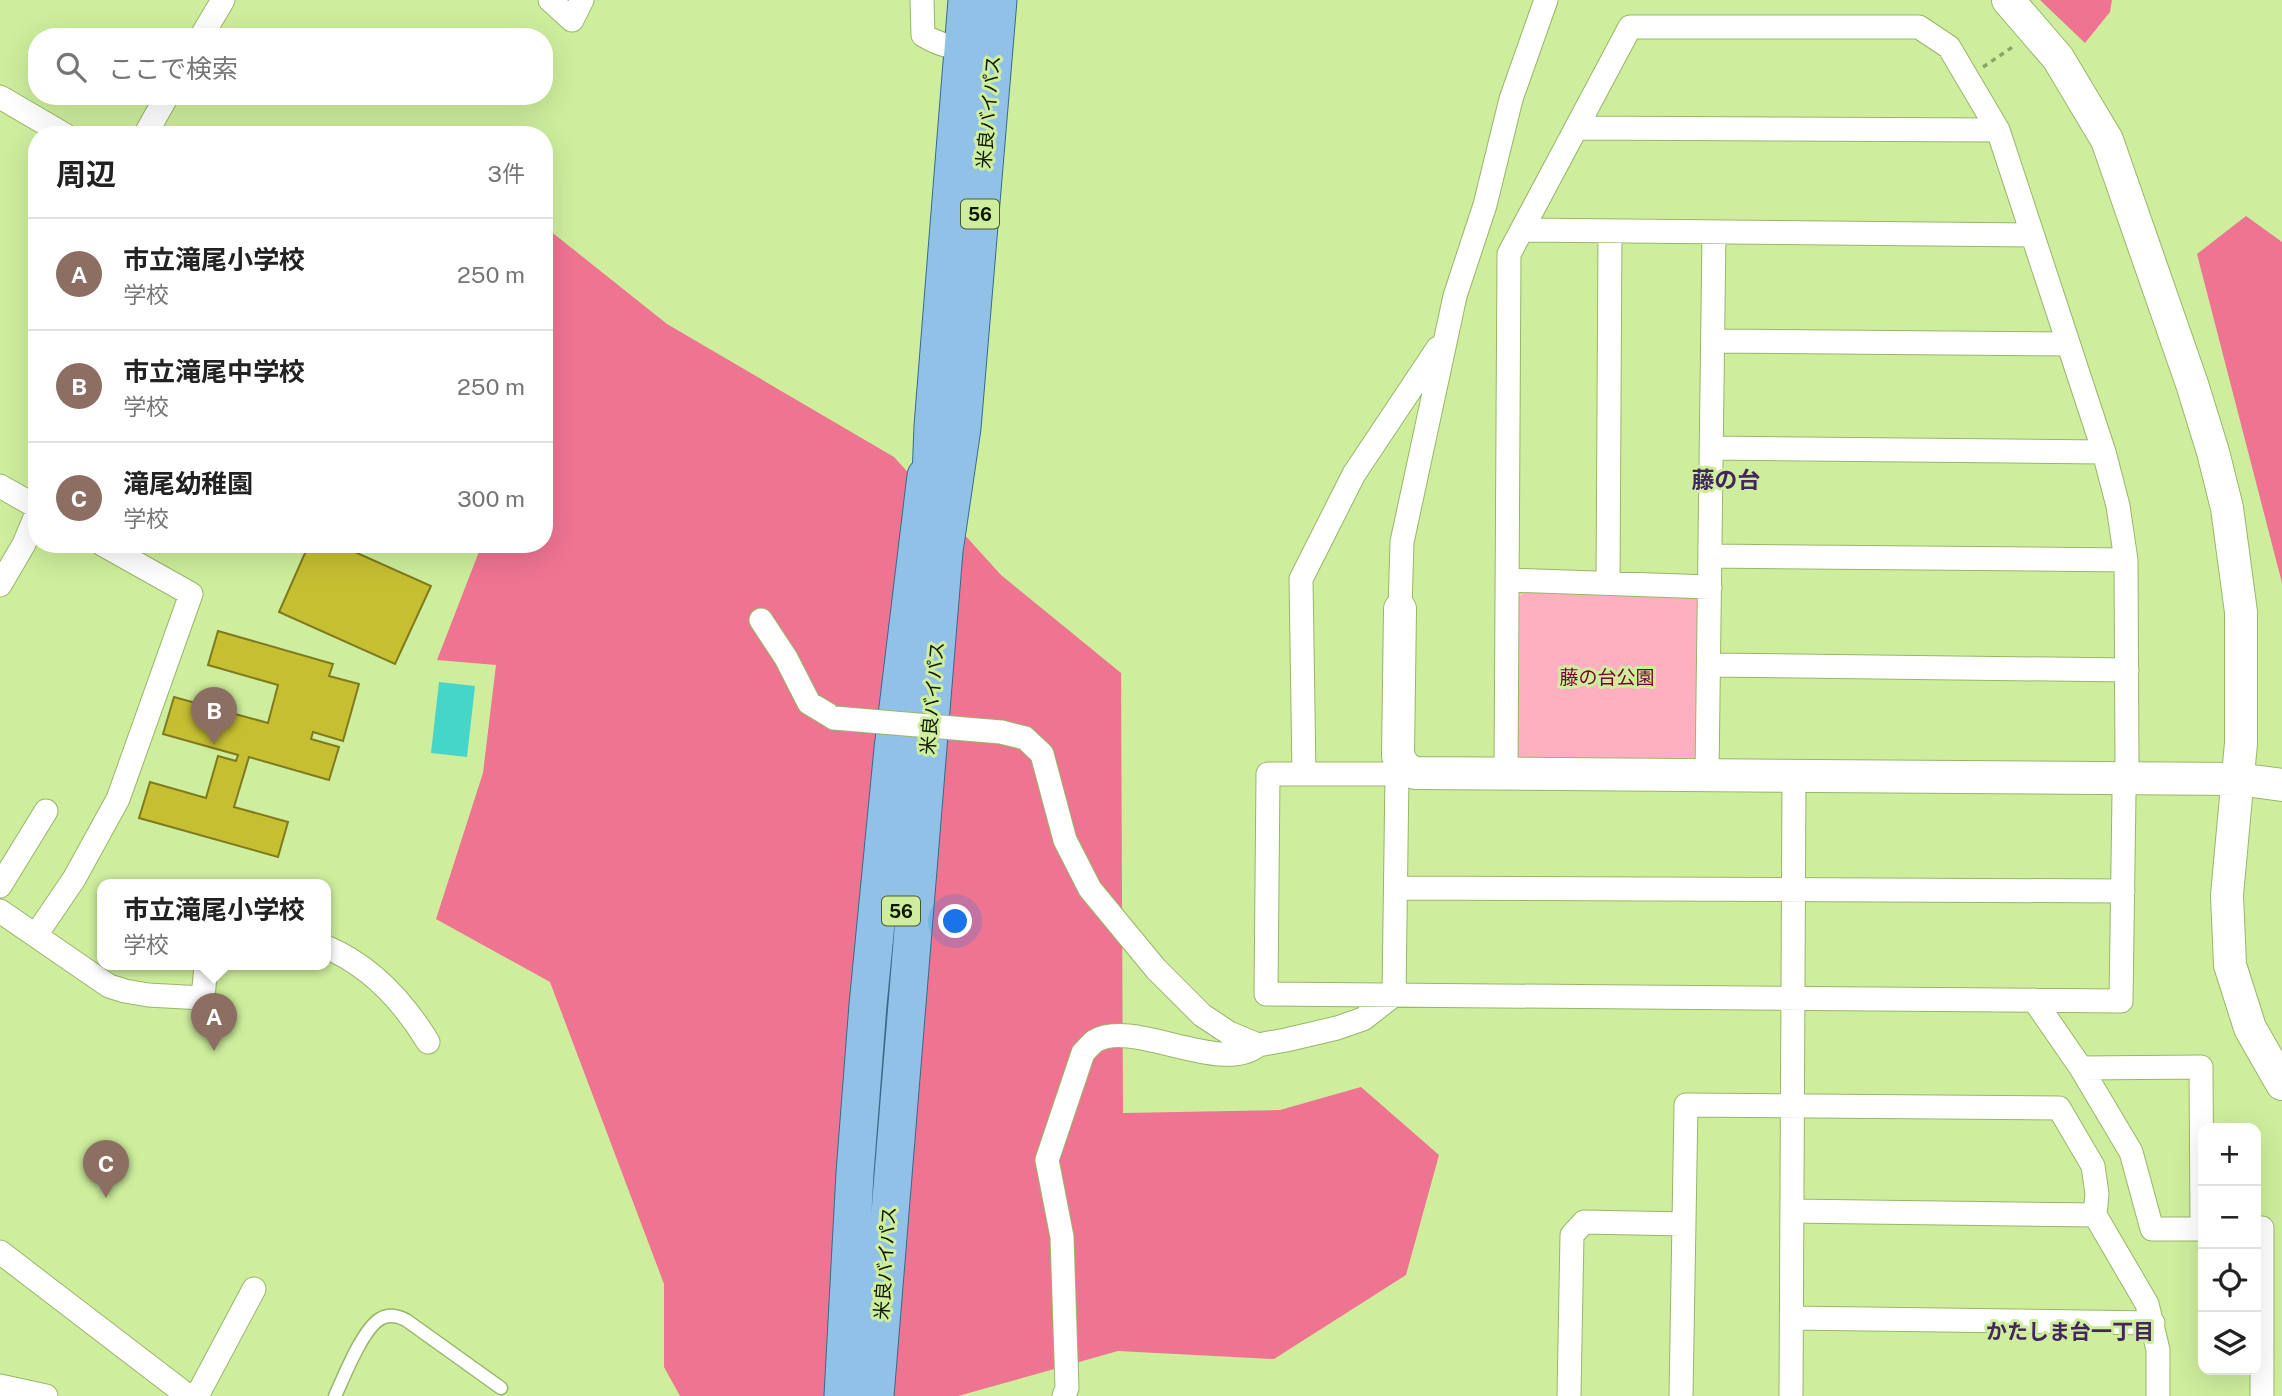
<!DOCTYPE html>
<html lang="ja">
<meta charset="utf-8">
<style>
body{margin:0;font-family:"Public Sans","Noto Sans JP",sans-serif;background:#f6f6f6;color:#222}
.controls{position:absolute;right:21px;bottom:21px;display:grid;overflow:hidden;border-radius:14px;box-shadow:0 7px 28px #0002}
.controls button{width:63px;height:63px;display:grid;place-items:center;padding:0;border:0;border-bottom:2px solid #e0e0e0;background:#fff;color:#222;font:35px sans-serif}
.you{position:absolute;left:956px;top:922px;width:24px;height:24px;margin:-18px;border:5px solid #fff;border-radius:50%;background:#1a73e8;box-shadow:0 0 0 10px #1a73e833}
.badge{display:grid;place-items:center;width:46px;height:46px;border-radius:50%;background:#8a4ac0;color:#fff;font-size:23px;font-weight:700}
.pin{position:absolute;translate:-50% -58px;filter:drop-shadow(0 2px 4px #0008)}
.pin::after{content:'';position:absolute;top:37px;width:24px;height:21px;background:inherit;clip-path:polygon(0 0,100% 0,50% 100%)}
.popup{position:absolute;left:97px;top:879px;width:234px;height:91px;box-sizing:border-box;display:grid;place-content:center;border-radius:14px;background:#fff;filter:drop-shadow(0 2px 5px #0005);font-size:23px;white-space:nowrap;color:#767676}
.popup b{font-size:26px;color:#222}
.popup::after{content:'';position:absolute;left:50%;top:100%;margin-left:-14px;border:14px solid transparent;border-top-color:#fff}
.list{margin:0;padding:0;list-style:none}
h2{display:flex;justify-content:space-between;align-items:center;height:91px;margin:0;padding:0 28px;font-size:30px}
h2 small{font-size:23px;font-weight:400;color:#767676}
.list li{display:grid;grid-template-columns:46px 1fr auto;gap:21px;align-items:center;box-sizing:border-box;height:112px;padding:0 28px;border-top:2px solid #e0e0e0}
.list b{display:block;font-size:26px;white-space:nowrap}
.list p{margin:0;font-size:23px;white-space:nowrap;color:#767676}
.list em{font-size:23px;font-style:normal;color:#767676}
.icon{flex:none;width:38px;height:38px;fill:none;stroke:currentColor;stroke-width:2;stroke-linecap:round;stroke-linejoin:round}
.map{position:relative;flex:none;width:2282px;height:1396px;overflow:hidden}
.search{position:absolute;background:#fff;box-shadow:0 7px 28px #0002;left:28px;top:28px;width:525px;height:77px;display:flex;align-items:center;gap:18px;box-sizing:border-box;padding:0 24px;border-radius:28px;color:#767676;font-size:26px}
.panel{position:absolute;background:#fff;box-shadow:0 7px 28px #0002;left:28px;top:126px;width:525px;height:427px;border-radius:28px}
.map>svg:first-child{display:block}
</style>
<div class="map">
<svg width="2282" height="1396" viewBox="0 0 2282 1396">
<rect width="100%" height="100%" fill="#ceee9d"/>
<path fill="#ffb0c0" d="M 1527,589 L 1701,593 L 1698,755 L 1689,763 L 1522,762 L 1514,754 L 1516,600 Z"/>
<path fill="#ee7492" d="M 2040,0 L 2112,0 L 2110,12 L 2085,43 Z
M 2246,216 L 2282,242 L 2282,583 L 2197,254 Z
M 544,226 L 667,324 L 894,457 L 1001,575 L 1121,673 L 1123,1113 L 1280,1110 L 1361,1087 L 1439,1155 L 1406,1275 L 1274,1359 L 1118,1351 L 958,1396 L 680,1396 L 664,1367 L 664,1284 L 550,982 L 436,919 L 483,773 L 496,665 L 437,660 L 482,544 L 544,544 Z"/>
<path fill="#45d6c9" d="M 439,682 L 475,686 L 467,757 L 431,753 Z"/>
<path fill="#c6bf32" stroke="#7f7a1e" stroke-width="2" d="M 309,544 L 337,544 L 431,586 L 395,664 L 279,612 Z
M 218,631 L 333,664 L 329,676 L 359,684 L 343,741 L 313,732 L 311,739 L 339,747 L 329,780 L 249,757 L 234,807 L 288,822 L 278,857 L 139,818 L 150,782 L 206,798 L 218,756 L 236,761 L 238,755 L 163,734 L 174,697 L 268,723 L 278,685 L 208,665 Z"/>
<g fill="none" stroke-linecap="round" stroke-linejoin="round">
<g stroke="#98b668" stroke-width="15">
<path id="lane" d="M 335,1396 C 344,1377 362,1330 380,1319 C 388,1314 398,1316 406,1320 L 501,1388"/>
</g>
<g stroke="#98b668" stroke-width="25">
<path id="street" d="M 550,0 L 572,20 L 582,0
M 922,0 L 923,35 C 941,46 955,49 976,46
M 201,37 L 223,0
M 0,97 L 65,135
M 1577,128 L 1998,130
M 145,135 L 167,96
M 1522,230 L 2032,235
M 1713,341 L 2068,344
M 1712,448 L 2104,452
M 0,486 L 37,507
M 1710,556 L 2126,560
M 1507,580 L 1710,587
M 1608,583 L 1610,231
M 0,585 L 24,544 L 37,513
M 1400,609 L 1402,542 L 1455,296 L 1485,205 L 1511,99 L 1546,0
M 761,620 L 786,658 L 809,703 L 834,718
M 1709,665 L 2127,670
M 1001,732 L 1025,738 L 1042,754 L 1065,840 L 1090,889 L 1156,969 L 1202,1015 L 1229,1033 L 1258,1045 L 1286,1040 L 1337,1028 L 1363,1019 L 1394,995 L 1397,774
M 1304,774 L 1301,579 L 1354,474 L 1438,348
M 1421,774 L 1268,774 L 1266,994 L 2121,1001 L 2124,794 L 2127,765 L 2126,560 L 2118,506 L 2104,452 L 1998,130 L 1949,47 L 1919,27 L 1630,27 L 1509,254 L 1506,775
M 1707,776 L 1714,232
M 0,886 L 46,811
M 1396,888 L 2123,891
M 0,911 L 109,986 L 125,991 L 148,995 L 203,998 L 206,965
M 36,935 L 74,879 L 118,799 L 191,594 L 102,544
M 326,947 C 371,966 403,1001 428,1042
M 2034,1000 L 2081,1068 L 2131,1152 L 2152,1229 L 2203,1229
M 2081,1068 L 2201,1067 L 2202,1229
M 1792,1211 L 2095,1215
M 2256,1228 L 2262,1228 L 2262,1396
M 0,1252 L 188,1396
M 1792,1318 L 2153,1323
M 0,1386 L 46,1396
M 197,1396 L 254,1289
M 1064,1396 L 1067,1388 L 1062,1237 L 1047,1160 L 1083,1053 C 1087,1049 1091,1044 1095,1041 C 1132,1018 1222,1076 1258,1045
M 1569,1396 L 1572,1235 L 1584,1222 L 1684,1224
M 1681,1396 L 1686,1105 L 2059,1108 L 2093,1166 L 2097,1194 L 2095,1215 L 2147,1304 L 2158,1350 L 2158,1396
M 1791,1396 L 1794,776"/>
</g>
<g stroke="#98b668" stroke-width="34">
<path id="secondary" d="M 2008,0 L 2058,58 L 2107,140 L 2192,384 L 2213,452 L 2227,508 L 2241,612 L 2241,743 L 2227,895 L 2230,965 L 2250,1028 L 2282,1084
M 1400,609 L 1398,756 L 1405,768 L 1415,773 L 2238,779 L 2282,785"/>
</g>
<g stroke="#356b8c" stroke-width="39">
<path id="primary" d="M 930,502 L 933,426 L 967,0
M 843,1396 L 855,1173 L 868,1005 L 893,749 L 926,476
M 875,1396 L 944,551 L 962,428 L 998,0"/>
</g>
<path stroke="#8ca467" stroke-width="3.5" stroke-dasharray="5 5" stroke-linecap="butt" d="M 1983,67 L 2014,46"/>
<use href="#lane" stroke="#fff" stroke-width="12"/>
<use href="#street" stroke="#fff" stroke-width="23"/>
<use href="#secondary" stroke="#fff" stroke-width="32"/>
<use href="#primary" stroke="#92c1e8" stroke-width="37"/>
<g stroke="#98b668" stroke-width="25" stroke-linecap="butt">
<path id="street-bridge" d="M 834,718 L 1001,732"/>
</g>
<use href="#street-bridge" stroke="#fff" stroke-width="23"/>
</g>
<g text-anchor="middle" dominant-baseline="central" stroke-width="6" stroke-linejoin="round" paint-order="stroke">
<g fill="#ceee9d" stroke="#48592f" stroke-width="2">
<rect x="961" y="199.5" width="38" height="29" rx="5"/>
<rect x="882" y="896.5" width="38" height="29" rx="5"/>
</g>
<g font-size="18" font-weight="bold" fill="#0f1900">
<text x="980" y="214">56</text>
<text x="901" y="911">56</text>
</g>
<g font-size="19" fill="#0f1900" stroke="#ceee9d">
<text transform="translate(988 112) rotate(-85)">米良バイパス</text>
<text transform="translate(932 698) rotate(-85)">米良バイパス</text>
<text transform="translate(885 1263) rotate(-86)">米良バイパス</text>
</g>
<g font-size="19" fill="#770032" stroke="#ceee9d">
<text x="1607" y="677">藤の台公園</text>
</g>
<g font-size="21" font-weight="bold" fill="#44255e" stroke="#ceee9d">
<text x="2070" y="1331">かたしま台一丁目</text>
</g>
<g font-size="23" font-weight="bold" fill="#44255e" stroke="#ceee9d">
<text x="1726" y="479">藤の台</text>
</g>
</g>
</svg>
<div class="controls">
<button>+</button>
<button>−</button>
<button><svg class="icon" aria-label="locate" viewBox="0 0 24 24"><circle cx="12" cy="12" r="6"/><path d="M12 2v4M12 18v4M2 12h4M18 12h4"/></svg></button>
<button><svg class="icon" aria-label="layers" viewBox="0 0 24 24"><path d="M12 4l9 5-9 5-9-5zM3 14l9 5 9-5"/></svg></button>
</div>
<div class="you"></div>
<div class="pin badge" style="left:214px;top:1051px;background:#8d6e63">A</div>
<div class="popup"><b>市立滝尾小学校</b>学校</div>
<div class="pin badge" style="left:214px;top:745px;background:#8d6e63">B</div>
<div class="pin badge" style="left:106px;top:1198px;background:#8d6e63">C</div>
<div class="search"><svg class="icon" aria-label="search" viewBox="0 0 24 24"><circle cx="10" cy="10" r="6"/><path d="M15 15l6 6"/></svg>ここで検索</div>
<section class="panel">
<h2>周辺<small>3件</small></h2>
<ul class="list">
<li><span class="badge" style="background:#8d6e63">A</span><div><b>市立滝尾小学校</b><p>学校</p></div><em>250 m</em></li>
<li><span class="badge" style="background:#8d6e63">B</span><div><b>市立滝尾中学校</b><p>学校</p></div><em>250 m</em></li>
<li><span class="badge" style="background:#8d6e63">C</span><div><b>滝尾幼稚園</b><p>学校</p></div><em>300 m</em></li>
</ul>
</section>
</div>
